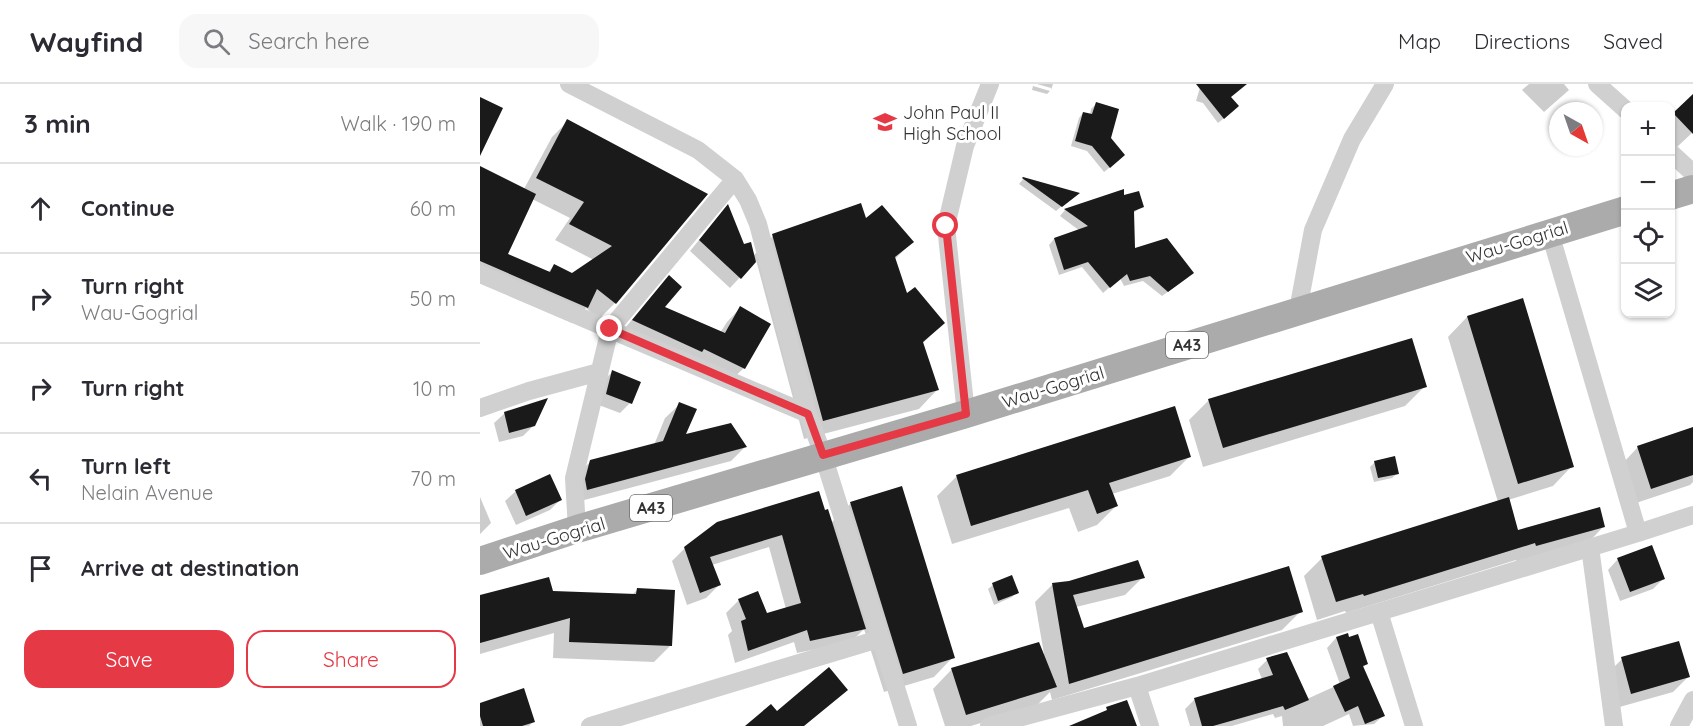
<!DOCTYPE html>
<meta charset="utf-8">
<style>
body{margin:0;font-family:Quicksand,sans-serif;background:#f7f7f7;color:#2b2b33}
.controls{position:absolute;right:18px;top:18px;display:grid;overflow:hidden;border-radius:12px;box-shadow:0 2px 4px #0004}
.controls button{width:54px;height:54px;display:grid;place-items:center;padding:0;border:0;border-bottom:2px solid #e1e1e2;background:#fff;color:#2b2b33;font:30px sans-serif}
.compass{position:absolute;left:1069px;top:18px;width:54px;height:54px;border-radius:50%;background:#fff;box-shadow:0 2px 4px #0004;rotate:140deg}
.stop{position:absolute;width:18px;height:18px;margin:-14px;border:4px solid #e63946;border-radius:50%;background:#fff}
.stop.end{background:#e63946;border-color:#fff;box-shadow:0 2px 6px #0008}
.list{margin:0;padding:0;list-style:none}
h2{display:flex;justify-content:space-between;align-items:center;height:78px;margin:0;padding:0 24px;font-size:26px}
h2 small{font-size:20px;font-weight:400;color:#7c7c81}
.list li{display:grid;grid-template-columns:39px 1fr auto;gap:18px;align-items:center;box-sizing:border-box;height:90px;padding:0 24px;border-top:2px solid #e1e1e2}
.list b{display:block;font-size:22px;white-space:nowrap}
.list p{margin:0;font-size:20px;white-space:nowrap;color:#7c7c81}
.list em{font-size:20px;font-style:normal;color:#7c7c81}
.actions{display:flex;gap:12px;padding:18px 24px}
.actions a{flex:1;padding:14px 0;border:2px solid #e63946;border-radius:18px;text-align:center;font-size:21px;color:#e63946}
.actions .main{background:#e63946;color:#fff}
.icon{flex:none;width:33px;height:33px;fill:none;stroke:currentColor;stroke-width:2;stroke-linecap:round;stroke-linejoin:round}
.map{position:relative;flex:none;width:1213px;height:642px;overflow:hidden}
header{display:flex;align-items:center;gap:36px;box-sizing:border-box;height:84px;padding:0 30px;background:#fff;border-bottom:2px solid #e1e1e2}
header strong{font-size:28px}
nav{display:flex;gap:33px;margin-inline-start:auto;font-size:21px}
.search{width:420px;height:54px;background:#f7f7f7;display:flex;align-items:center;gap:15px;box-sizing:border-box;padding:0 21px;border-radius:18px;color:#7c7c81;font-size:22px}
main{display:flex}
aside{flex:1;background:#fff}
.map>svg:first-child{display:block}
</style>
<header>
<strong>Wayfind</strong>
<div class="search"><svg class="icon" aria-label="search" viewBox="0 0 24 24"><circle cx="10" cy="10" r="6"/><path d="M15 15l6 6"/></svg>Search here</div>
<nav><a>Map</a><a>Directions</a><a>Saved</a></nav>
</header>
<main>
<aside>
<h2>3 min<small>Walk · 190 m</small></h2>
<ul class="list">
<li><svg class="icon" aria-label="ahead" viewBox="0 0 24 24"><path d="M12 20V5M6 11l6-6 6 6"/></svg><div><b>Continue</b></div><em>60 m</em></li>
<li><svg class="icon" aria-label="right" viewBox="0 0 24 24"><path d="M7 20v-9h11M14 6l5 5-5 5"/></svg><div><b>Turn right</b><p>Wau-Gogrial</p></div><em>50 m</em></li>
<li><svg class="icon" aria-label="right" viewBox="0 0 24 24"><path d="M7 20v-9h11M14 6l5 5-5 5"/></svg><div><b>Turn right</b></div><em>10 m</em></li>
<li><svg class="icon" aria-label="left" viewBox="0 0 24 24"><path d="M17 20v-9H6M10 6l-5 5 5 5"/></svg><div><b>Turn left</b><p>Nelain Avenue</p></div><em>70 m</em></li>
<li><svg class="icon" aria-label="arrive" viewBox="0 0 24 24"><path d="M6 21V4h12l-3 4 3 4H6"/></svg><div><b>Arrive at destination</b></div></li>
</ul>
<div class="actions"><a class="main">Save</a><a>Share</a></div>
</aside>
<div class="map">
<svg width="1213" height="642" viewBox="0 0 1213 642">
<rect width="100%" height="100%" fill="#fff"/>
<path fill="#0003" fill-rule="evenodd" d="M 557,0 L 573,0 L 571,6 L 571,4 Z
M 721,0 L 763,0 L 750,13 L 753,27 L 738,39 L 723,19 L 716,17 Z
M 1049,0 L 1084,0 L 1089,6 L 1064,28 L 1042,6 Z
M 553,2 L 570,7 L 567,10 L 552,6 Z
M 1213,12 L 1213,48 L 1196,64 L 1190,58 L 1190,33 Z
M 616,20 L 639,76 L 624,88 L 607,67 L 591,62 L 599,34 L 603,29 L 610,31 L 611,25 Z
M 88,37 L 226,110 L 135,219 L 119,235 L 106,224 L 92,239 L 0,199 L 0,83 L 44,105 L 72,53 ZM 52,115 L 90,134 L 75,156 L 114,176 L 92,191 L 74,182 L 67,189 L 26,171 Z
M 544,94 L 593,113 L 576,127 L 539,100 Z
M 642,107 L 642,113 L 663,122 L 652,130 L 654,167 L 707,194 L 682,212 L 663,197 L 644,202 L 640,194 L 623,209 L 602,183 L 579,191 L 569,161 L 574,155 L 600,147 L 580,132 L 585,126 Z
M 238,133 L 273,172 L 293,152 L 385,137 L 432,158 L 414,176 L 426,212 L 463,239 L 442,260 L 457,306 L 439,325 L 324,355 L 276,176 L 250,204 L 210,167 Z
M 176,207 L 182,224 L 240,249 L 247,238 L 260,224 L 264,284 L 250,297 L 140,250 Z
M 1042,216 L 1092,382 L 1073,402 L 1028,416 L 1037,448 L 1123,443 L 1105,462 L 1037,480 L 1036,476 L 866,529 L 865,527 L 837,536 L 824,492 L 842,474 L 1018,418 L 968,253 L 987,233 Z
M 132,288 L 150,319 L 140,329 L 116,320 L 122,298 Z
M 945,302 L 925,322 L 723,383 L 709,336 L 729,316 Z
M 200,320 L 204,353 L 265,363 L 251,377 L 93,419 L 96,392 L 111,377 L 174,361 L 185,334 Z
M 694,324 L 709,373 L 690,392 L 632,410 L 636,422 L 617,441 L 598,448 L 589,424 L 472,460 L 457,412 L 476,393 Z
M 25,329 L 54,341 L 43,352 L 19,358 L 14,339 Z
M 1212,345 L 1213,398 L 1210,401 L 1156,419 L 1143,379 L 1158,363 Z
M 895,378 L 917,390 L 912,394 L 894,398 L 890,383 Z
M 421,404 L 473,573 L 454,593 L 404,608 L 384,545 L 371,558 L 317,569 L 314,558 L 255,579 L 248,551 L 252,547 L 246,529 L 259,516 L 286,531 L 306,525 L 289,463 L 232,481 L 239,501 L 226,514 L 207,521 L 192,477 L 205,464 L 344,428 L 351,439 L 370,420 Z
M 36,407 L 80,416 L 70,426 L 36,441 L 25,417 Z
M 0,413 L 11,439 L 0,450 Z
M 1138,475 L 1183,495 L 1173,505 L 1140,517 L 1128,486 Z
M 663,493 L 645,511 L 596,523 L 603,546 L 820,528 L 802,546 L 572,616 L 570,608 L 556,622 L 491,642 L 465,642 L 453,605 L 472,585 L 564,570 L 555,518 L 572,501 Z
M 513,501 L 537,508 L 532,513 L 514,521 L 508,505 Z
M 157,506 L 190,562 L 174,578 L 73,574 L 74,549 L 0,570 L 0,513 L 71,508 L 152,511 Z
M 867,551 L 887,580 L 882,584 L 904,631 L 894,640 L 873,642 L 869,630 L 843,642 L 803,642 L 802,632 L 795,634 L 793,630 L 752,642 L 710,642 L 705,625 L 714,616 L 782,595 L 778,585 L 787,576 L 827,615 L 860,600 L 847,564 L 856,554 Z
M 1142,575 L 1208,593 L 1193,608 L 1136,624 L 1127,590 Z
M 0,624 L 53,638 L 49,642 L 0,642 Z"/>
<path fill="#1a1a1a" d="M 716,0 L 767,0 L 751,13 L 759,22 L 744,35 Z
M 1213,10 L 1213,50 L 1193,29 Z
M 0,13 L 23,24 L 0,72 Z
M 616,18 L 639,25 L 631,54 L 645,71 L 630,84 L 612,62 L 595,57 L 603,28 L 612,30 Z
M 87,35 L 228,110 L 136,220 L 117,205 L 108,224 L 0,177 L 0,82 L 56,110 L 28,170 L 70,188 L 74,180 L 92,189 L 132,162 L 89,140 L 104,118 L 56,94 Z
M 543,93 L 600,109 L 582,123 L 542,94 Z
M 644,105 L 644,111 L 659,107 L 664,123 L 654,127 L 655,164 L 687,154 L 714,189 L 688,208 L 670,192 L 650,197 L 647,190 L 630,204 L 608,178 L 584,186 L 574,154 L 608,142 L 584,125 Z
M 381,119 L 386,134 L 402,121 L 434,158 L 415,173 L 427,209 L 435,203 L 465,239 L 443,258 L 459,306 L 343,337 L 292,150 Z
M 248,120 L 264,160 L 271,158 L 276,178 L 261,195 L 219,156 Z
M 189,191 L 202,203 L 185,223 L 245,249 L 260,222 L 291,240 L 265,285 L 224,265 L 222,268 L 152,236 Z
M 1043,214 L 1094,383 L 1038,400 L 987,232 Z
M 932,254 L 947,303 L 743,364 L 728,315 Z
M 132,286 L 161,298 L 152,320 L 126,310 Z
M 68,314 L 55,342 L 29,349 L 24,328 Z
M 199,318 L 217,325 L 206,350 L 251,339 L 267,363 L 107,406 L 105,395 L 110,376 L 183,357 Z
M 695,322 L 711,373 L 629,399 L 638,422 L 617,430 L 608,406 L 491,442 L 476,391 Z
M 1213,343 L 1213,391 L 1171,405 L 1157,362 Z
M 915,372 L 919,390 L 898,394 L 894,377 Z
M 70,390 L 82,416 L 46,432 L 35,406 Z
M 422,402 L 475,574 L 423,590 L 370,418 Z
M 339,407 L 345,426 L 348,425 L 386,545 L 330,557 L 327,546 L 268,567 L 261,537 L 266,535 L 258,515 L 278,507 L 287,529 L 321,519 L 302,451 L 230,473 L 241,501 L 220,509 L 204,463 L 237,438 Z
M 1029,413 L 1038,446 L 1120,423 L 1125,443 L 1056,462 L 1055,459 L 884,512 L 883,510 L 856,518 L 841,472 Z
M 1172,461 L 1185,495 L 1150,508 L 1137,474 Z
M 658,476 L 665,494 L 593,511 L 604,544 L 809,482 L 823,528 L 589,600 L 572,499 L 589,497 Z
M 532,491 L 539,509 L 518,517 L 512,499 Z
M 69,493 L 73,507 L 156,510 L 157,504 L 195,506 L 192,562 L 89,558 L 90,534 L 0,559 L 0,511 Z
M 868,549 L 869,553 L 878,550 L 888,580 L 883,582 L 905,632 L 885,640 L 878,622 L 865,628 L 853,602 L 870,594 L 856,553 Z
M 1199,557 L 1210,593 L 1151,610 L 1141,573 Z
M 559,558 L 577,603 L 486,631 L 471,584 Z
M 807,568 L 829,616 L 805,626 L 803,622 L 733,642 L 722,642 L 714,614 L 793,591 L 786,574 Z
M 349,583 L 368,606 L 324,642 L 265,642 L 291,620 L 297,627 Z
M 44,604 L 55,638 L 42,642 L 3,642 L 0,632 L 0,619 Z
M 647,616 L 657,642 L 589,642 L 627,626 L 626,623 Z"/>
<g fill="none" stroke-linecap="round" stroke-linejoin="round">
<path stroke="#d0d0d0" stroke-width="18" d="M 89,0 L 218,66 L 255,95 L 268,116 L 278,140 L 328,330 L 343,371 L 428,642
M 1117,0 L 1146,26
M 1190,68 L 1213,89
M 0,190 L 328,330
M 818,226 L 833,146 L 872,55 L 905,0
M 0,324 L 49,307 L 119,288
M 486,330 L 466,142 L 485,62 L 510,0
M 97,445 L 94,394 L 130,245 L 255,95
M 1158,449 L 1213,431
M 1110,463 L 1134,642
M 899,528 L 934,642
M 657,602 L 670,642
M 110,642 L 399,555
M 509,642 L 657,602 L 1158,449 L 1070,149
M 1199,642 L 1213,616"/>
<path stroke="#ababab" stroke-width="28" d="M 1190,112 L 1213,105
M 0,477 L 97,445 L 486,330 L 1146,126"/>
</g>
<g fill="none" stroke-linecap="round" stroke-linejoin="round">
<path stroke="#e63946" stroke-width="8" d="M 130,245 L 328,330 L 343,371 L 486,330 L 466,142"/>
</g>
<defs>
<g id="school-bare" transform="scale(1.8)"><path d="M0-5L7-2L0 1L-7-2ZM-4 1L0 2.5L4 1V4Q0 6-4 4Z" fill="#e63946" stroke="#fff" stroke-width="2.5" paint-order="stroke"/></g>
</defs>
<g fill-rule="evenodd">
<use href="#school-bare" x="405" y="38"/>
</g>
<g text-anchor="middle" dominant-baseline="central" stroke-width="6" stroke-linejoin="round" paint-order="stroke">
<g fill="#fff" stroke="#707070" stroke-width="1.5">
<rect x="686" y="248" width="42" height="26" rx="4.5"/>
<rect x="150" y="411" width="42" height="26" rx="4.5"/>
</g>
<g font-size="16" font-weight="bold" fill="#333">
<text x="707" y="261">A43</text>
<text x="171" y="424">A43</text>
</g>
<g font-size="18" fill="#333" stroke="#fff" text-anchor="start">
<text x="423" y="28">John Paul II<tspan x="423" dy="21">High School</tspan></text>
</g>
<g font-size="18" fill="#333" stroke="#fff">
<text transform="translate(1037 158) rotate(-17)">Wau-Gogrial</text>
<text transform="translate(573 303) rotate(-17)">Wau-Gogrial</text>
<text transform="translate(74 454) rotate(-17)">Wau-Gogrial</text>
</g>
</g>
</svg>
<div class="controls">
<button>+</button>
<button>−</button>
<button><svg class="icon" aria-label="locate" viewBox="0 0 24 24"><circle cx="12" cy="12" r="6"/><path d="M12 2v4M12 18v4M2 12h4M18 12h4"/></svg></button>
<button><svg class="icon" aria-label="layers" viewBox="0 0 24 24"><path d="M12 4l9 5-9 5-9-5zM3 14l9 5 9-5"/></svg></button>
</div>
<svg class="compass" viewBox="-18 -18 36 36"><path d="M0-13l5 13h-10z" fill="#e53935"/><path d="M0 13l5-13h-10z" fill="#7c7c81"/></svg>
<div class="stop" style="left:466px;top:142px"></div>
<div class="stop end" style="left:130px;top:245px"></div>
</div>
</main>
